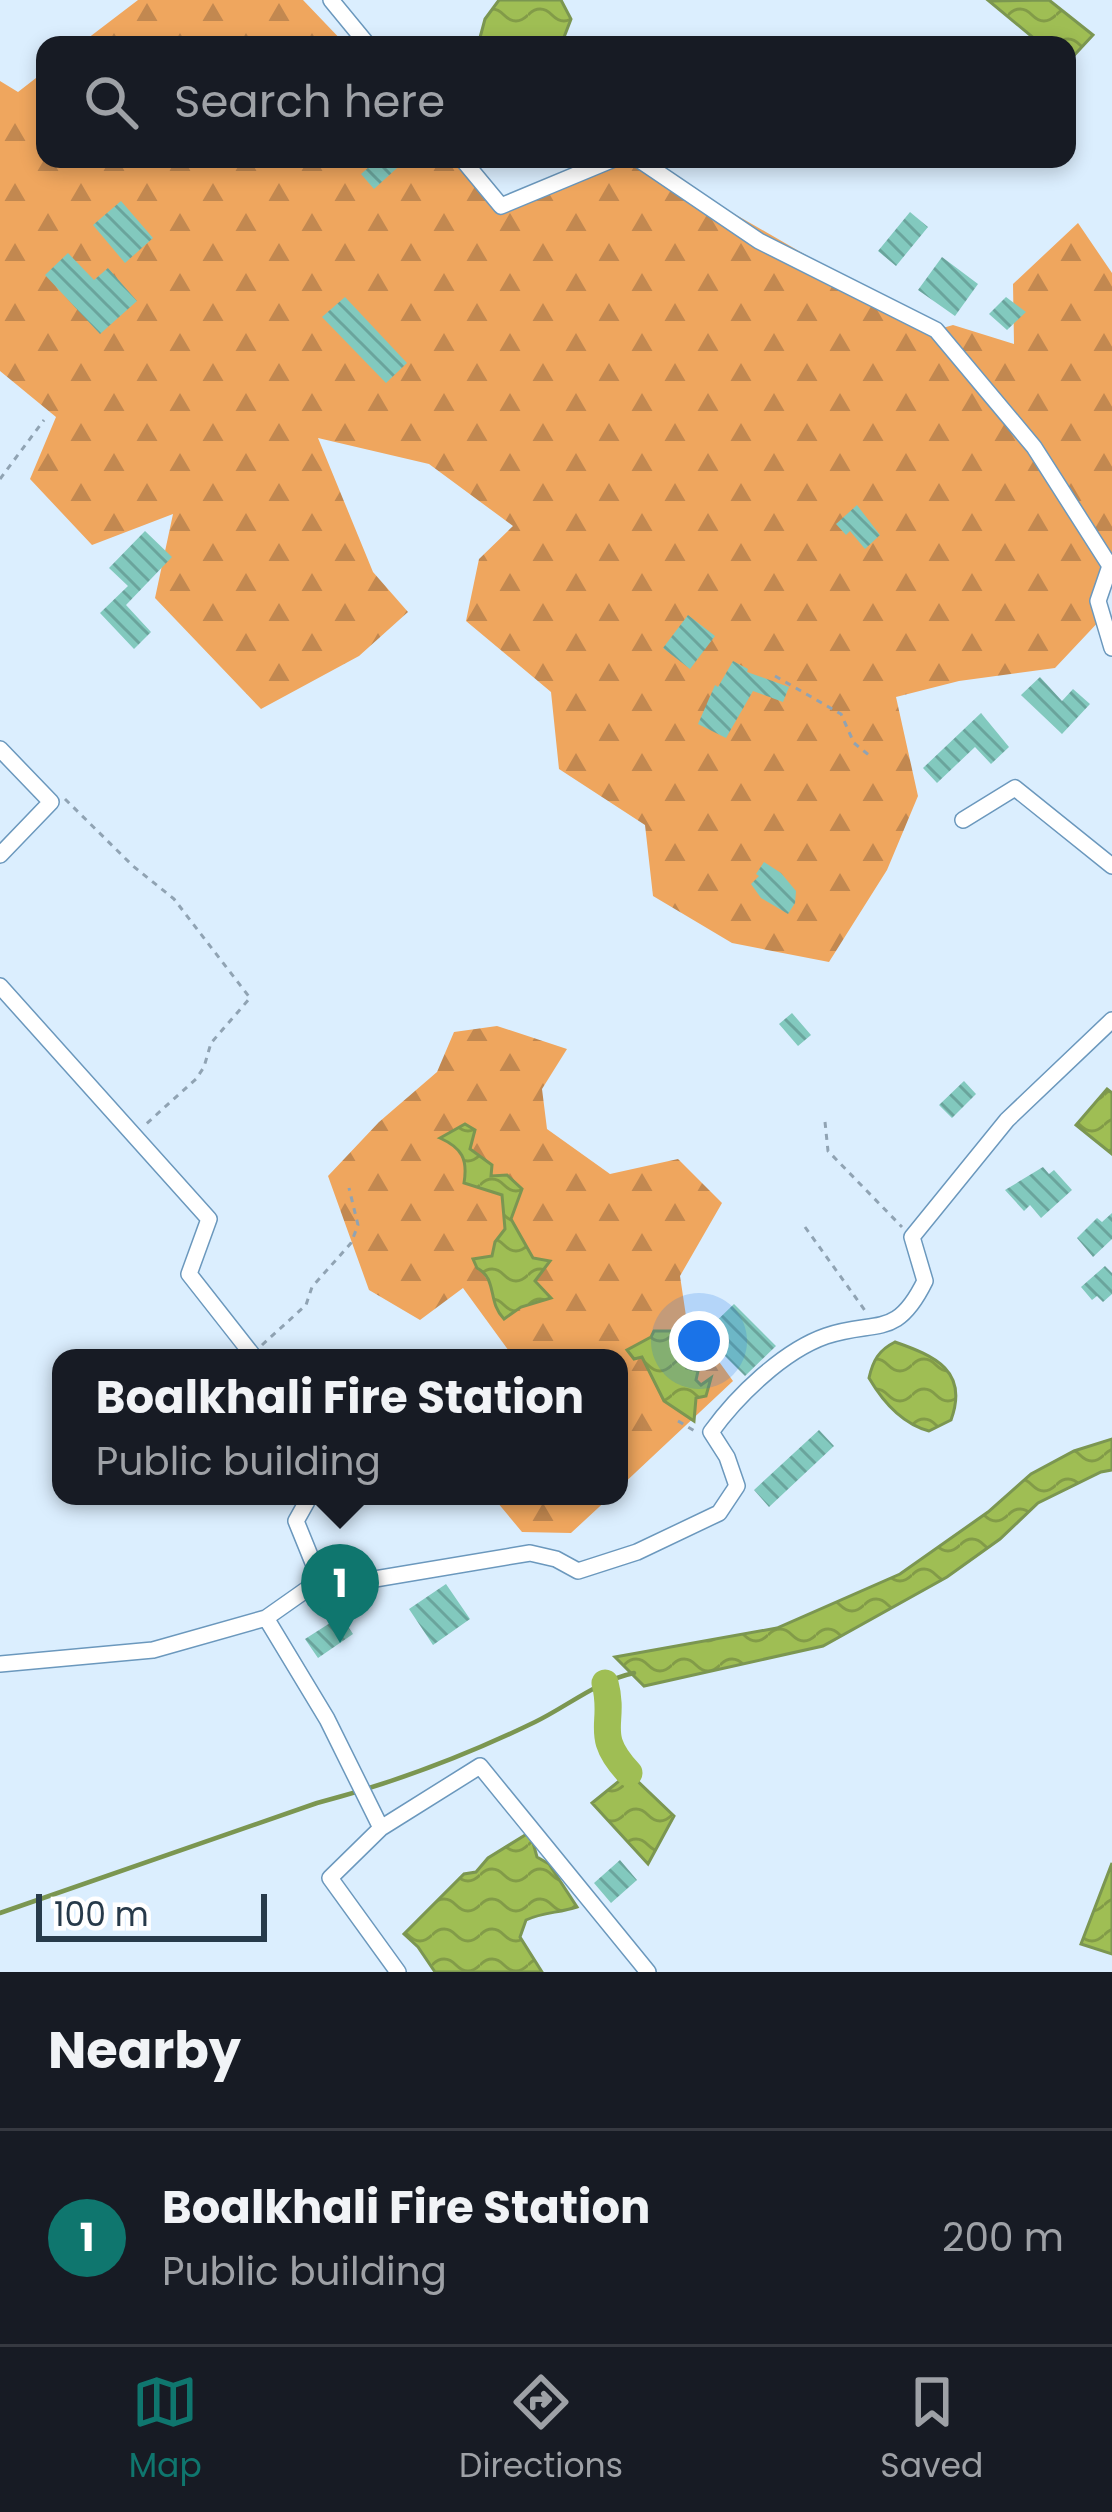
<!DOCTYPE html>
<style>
body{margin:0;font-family:Poppins,sans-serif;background:#20242c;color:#f1f3f6}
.scale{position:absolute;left:36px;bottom:30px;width:231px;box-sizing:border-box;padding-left:12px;border:6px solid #273a4a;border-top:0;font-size:33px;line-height:42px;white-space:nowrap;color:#273a4a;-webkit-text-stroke:9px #fff;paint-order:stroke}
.you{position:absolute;left:699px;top:1341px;width:42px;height:42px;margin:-30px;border:9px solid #fff;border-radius:50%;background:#1a73e8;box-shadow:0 0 0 18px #1a73e833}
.badge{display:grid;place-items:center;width:78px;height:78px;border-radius:50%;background:#0f766e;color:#fff;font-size:39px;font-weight:700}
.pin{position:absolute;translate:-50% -99px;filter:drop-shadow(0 3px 6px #0008)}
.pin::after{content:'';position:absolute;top:63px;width:42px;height:36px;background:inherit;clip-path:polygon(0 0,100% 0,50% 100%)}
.popup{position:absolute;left:52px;top:1349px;width:576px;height:156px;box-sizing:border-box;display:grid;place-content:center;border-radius:24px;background:#171b24;filter:drop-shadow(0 3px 9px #0005);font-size:39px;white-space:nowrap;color:#9ea1a6}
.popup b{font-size:45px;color:#f1f3f6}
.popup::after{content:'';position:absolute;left:50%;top:100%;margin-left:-24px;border:24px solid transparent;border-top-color:#171b24}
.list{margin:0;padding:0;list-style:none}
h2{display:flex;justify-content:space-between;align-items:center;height:156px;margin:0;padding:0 48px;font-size:51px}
h2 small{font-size:39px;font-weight:400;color:#9ea1a6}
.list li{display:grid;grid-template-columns:78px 1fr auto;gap:36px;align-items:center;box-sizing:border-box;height:216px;padding:0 48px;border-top:3px solid #363941}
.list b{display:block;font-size:45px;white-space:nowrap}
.list p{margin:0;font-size:39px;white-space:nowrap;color:#9ea1a6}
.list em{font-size:39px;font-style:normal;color:#9ea1a6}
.icon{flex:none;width:66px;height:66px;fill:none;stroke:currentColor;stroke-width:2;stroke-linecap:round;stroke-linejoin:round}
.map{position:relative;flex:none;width:1112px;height:1972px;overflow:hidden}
.search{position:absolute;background:#171b24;box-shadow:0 6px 18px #0003;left:36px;right:36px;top:36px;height:132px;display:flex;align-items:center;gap:30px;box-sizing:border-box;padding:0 42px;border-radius:24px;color:#9ea1a6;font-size:45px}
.sheet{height:372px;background:#171b24}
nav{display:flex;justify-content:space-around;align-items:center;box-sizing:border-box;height:168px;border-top:3px solid #363941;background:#171b24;font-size:33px;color:#9ea1a6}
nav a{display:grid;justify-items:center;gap:6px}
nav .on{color:#0f766e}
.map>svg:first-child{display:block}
</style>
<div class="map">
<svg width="1112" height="1972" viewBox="0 0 1112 1972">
<defs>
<pattern id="forest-firs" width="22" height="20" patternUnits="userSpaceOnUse" patternTransform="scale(3)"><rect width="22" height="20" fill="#efa65e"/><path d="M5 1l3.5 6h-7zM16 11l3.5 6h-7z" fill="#c28850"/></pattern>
<pattern id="water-waves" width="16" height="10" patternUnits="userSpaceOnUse" patternTransform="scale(3)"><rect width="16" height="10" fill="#9fbe54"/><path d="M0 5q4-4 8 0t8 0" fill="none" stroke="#829b48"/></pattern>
<pattern id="building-back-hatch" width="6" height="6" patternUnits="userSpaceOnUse" patternTransform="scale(3)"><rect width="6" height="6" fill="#82c9be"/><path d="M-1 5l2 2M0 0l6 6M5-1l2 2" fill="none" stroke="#6aa49c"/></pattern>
</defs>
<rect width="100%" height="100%" fill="#dbeefe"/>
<path fill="url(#forest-firs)" d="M 138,0 L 303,0 L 346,45 L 79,45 Z
M 45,71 L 45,159 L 456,159 L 501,206 L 614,159 L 639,159 L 936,330 L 953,325 L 1014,344 L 1013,284 L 1078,223 L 1112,273 L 1112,566 L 1103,617 L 1055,668 L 959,681 L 896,697 L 918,796 L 887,870 L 829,962 L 732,943 L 653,896 L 645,825 L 559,769 L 551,692 L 466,621 L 479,559 L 513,526 L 429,464 L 318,438 L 373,572 L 408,612 L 359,656 L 261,709 L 155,598 L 173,514 L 92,545 L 30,479 L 56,417 L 0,371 L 0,81 L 18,92 Z
M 497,1026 L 567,1049 L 542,1089 L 547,1129 L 610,1174 L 678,1159 L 722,1203 L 680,1276 L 686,1316 L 733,1381 L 619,1488 L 619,1358 L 514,1358 L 463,1288 L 420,1320 L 369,1290 L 328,1176 L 379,1122 L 437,1072 L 454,1032 Z
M 492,1496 L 611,1496 L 571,1533 L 522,1532 Z"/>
<path fill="url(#water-waves)" stroke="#7b9651" stroke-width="3" d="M 499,0 L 561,0 L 571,19 L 561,45 L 478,45 L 485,19 Z
M 1049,0 L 1093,35 L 1067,63 L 1067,45 L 1042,45 L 989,1 Z
M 1107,1089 L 1112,1093 L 1112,1154 L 1076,1125 Z
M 465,1124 L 475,1130 L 470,1149 L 492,1165 L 491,1176 L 507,1175 L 522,1189 L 511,1219 L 533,1258 L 550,1261 L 535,1281 L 551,1298 L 521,1307 L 504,1319 C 487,1302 498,1279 477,1268 L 473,1259 L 492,1256 L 495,1242 L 505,1229 L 502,1195 L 464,1183 C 468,1159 462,1148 440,1138 Z
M 654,1331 L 674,1331 L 676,1351 L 689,1363 L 687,1368 L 698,1371 L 696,1380 L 701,1385 L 711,1378 L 706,1396 L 696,1398 L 694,1421 L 664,1401 L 642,1357 L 634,1359 L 627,1350 L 651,1337 Z
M 895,1342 C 935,1356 969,1371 951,1420 L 929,1431 C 903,1424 883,1402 869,1378 C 873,1360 879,1350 895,1342 Z
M 1112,1439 L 1112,1470 L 1101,1472 L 1038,1503 L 1000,1539 L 947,1577 L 823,1646 L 644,1686 L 615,1657 L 777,1628 L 900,1574 L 988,1512 L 1031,1474 L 1074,1451 Z
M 629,1773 L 674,1816 L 648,1864 L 592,1803 Z
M 530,1832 L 537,1857 L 549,1864 L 577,1907 C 559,1913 543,1912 526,1920 L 520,1937 L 542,1972 L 435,1972 L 418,1947 L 404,1934 L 464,1874 L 476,1872 L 488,1858 Z
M 1112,1863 L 1112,1954 L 1081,1944 Z"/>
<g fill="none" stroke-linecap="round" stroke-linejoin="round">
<path stroke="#7b9651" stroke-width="4.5" d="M 0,1913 L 317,1803 C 390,1784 467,1755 535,1722 C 568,1706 597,1681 634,1673"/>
<path stroke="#9fbe54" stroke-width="27" d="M 605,1683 C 616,1725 592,1733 629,1773"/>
</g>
<path fill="url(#building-back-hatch)" d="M 378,159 L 407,159 L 374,189 L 361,174 Z
M 121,201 L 153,238 L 125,263 L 93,225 Z
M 910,212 L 928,227 L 896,266 L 878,251 Z
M 68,253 L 94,280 L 108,268 L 137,301 L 100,334 L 45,275 Z
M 942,257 L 978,284 L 955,316 L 918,290 Z
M 345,297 L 407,363 L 386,383 L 322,317 Z
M 1006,297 L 1026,312 L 1007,330 L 989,314 Z
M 857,505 L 880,535 L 865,549 L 850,531 L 846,535 L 836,524 Z
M 145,531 L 172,557 L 126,605 L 151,632 L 134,649 L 100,613 L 128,586 L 109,568 Z
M 688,615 L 715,636 L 690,669 L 663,648 Z
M 733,661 L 748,669 L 747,672 L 789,687 L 783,702 L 753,691 L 726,738 L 698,724 L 715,685 L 718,687 Z
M 1040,677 L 1062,701 L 1073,689 L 1090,704 L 1062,734 L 1021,695 Z
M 981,713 L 1009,747 L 991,764 L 975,747 L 937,783 L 923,768 Z
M 764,862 L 781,873 L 796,891 L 795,903 L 788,914 L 761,898 L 751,884 L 759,876 L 756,874 Z
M 792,1013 L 811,1035 L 798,1046 L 779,1024 Z
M 964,1081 L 976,1094 L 952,1118 L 939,1105 Z
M 1043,1167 L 1049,1174 L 1054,1170 L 1072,1190 L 1041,1218 L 1030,1205 L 1024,1211 L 1005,1190 Z
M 1112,1213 L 1112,1239 L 1093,1257 L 1077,1238 L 1097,1218 L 1102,1222 Z
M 1105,1266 L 1112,1273 L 1112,1294 L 1103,1302 L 1097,1296 L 1092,1300 L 1081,1287 Z
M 734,1304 L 776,1346 L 745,1376 L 703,1334 Z
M 819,1430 L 834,1446 L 769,1507 L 754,1490 Z
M 446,1584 L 470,1619 L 433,1645 L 409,1609 Z
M 341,1616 L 353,1634 L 318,1658 L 305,1639 Z
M 620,1860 L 637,1880 L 611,1903 L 594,1883 Z"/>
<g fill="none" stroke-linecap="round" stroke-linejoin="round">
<g stroke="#6b98bd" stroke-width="18">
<path id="street" d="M 331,0 L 368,45
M 462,159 L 501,206 L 614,159
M 638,159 L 759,241 L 936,330 L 1034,447 L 1110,566 L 1098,601 L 1112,648
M 0,749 L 51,802 L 0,855
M 963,820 L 1015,788 L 1112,866
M 0,986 L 209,1219 L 189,1274 L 255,1358
M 320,1580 L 337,1575 L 363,1581 L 530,1553 L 556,1559 L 578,1571 L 637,1552 L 719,1513 L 737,1486 L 727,1457 L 711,1432 C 737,1396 783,1351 826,1336 C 877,1319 896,1340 925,1281 L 912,1237 L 1007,1120 L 1112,1020
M 266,1618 L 327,1719 L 381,1828
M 0,1664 L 153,1650 L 266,1618 L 320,1580 L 296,1521 L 310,1496
M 398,1972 L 330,1878 L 381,1828 L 480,1766 L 648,1972"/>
</g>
<path stroke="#90a3b3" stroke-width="3" stroke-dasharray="6 6" stroke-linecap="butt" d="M 0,479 L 44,420
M 775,676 L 841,714 L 854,743 L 870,756
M 65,799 L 133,866 L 174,899 L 250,998 L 211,1043 L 204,1067 L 196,1079 L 145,1125
M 825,1122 L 828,1151 L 902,1227
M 805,1227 L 866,1312
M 262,1345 L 306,1305 L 312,1287 L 351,1243 L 358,1225 L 349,1188
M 678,1421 L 698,1433"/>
<use href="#street" stroke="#fff" stroke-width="15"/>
</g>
</svg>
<div class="scale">100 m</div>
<div class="you"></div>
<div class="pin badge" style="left:340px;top:1643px">1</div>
<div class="popup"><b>Boalkhali Fire Station</b>Public building</div>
<div class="search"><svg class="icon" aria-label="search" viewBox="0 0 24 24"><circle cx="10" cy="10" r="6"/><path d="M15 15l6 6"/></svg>Search here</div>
</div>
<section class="sheet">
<h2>Nearby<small></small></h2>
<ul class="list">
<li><span class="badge">1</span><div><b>Boalkhali Fire Station</b><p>Public building</p></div><em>200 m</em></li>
</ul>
</section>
<nav>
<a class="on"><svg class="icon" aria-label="map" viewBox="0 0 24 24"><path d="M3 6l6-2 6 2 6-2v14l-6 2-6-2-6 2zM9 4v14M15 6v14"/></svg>Map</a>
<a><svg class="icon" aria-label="directions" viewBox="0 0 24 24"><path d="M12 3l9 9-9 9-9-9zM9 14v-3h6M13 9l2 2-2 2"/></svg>Directions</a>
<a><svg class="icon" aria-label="saved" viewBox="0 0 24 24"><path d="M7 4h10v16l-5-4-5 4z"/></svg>Saved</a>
</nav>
